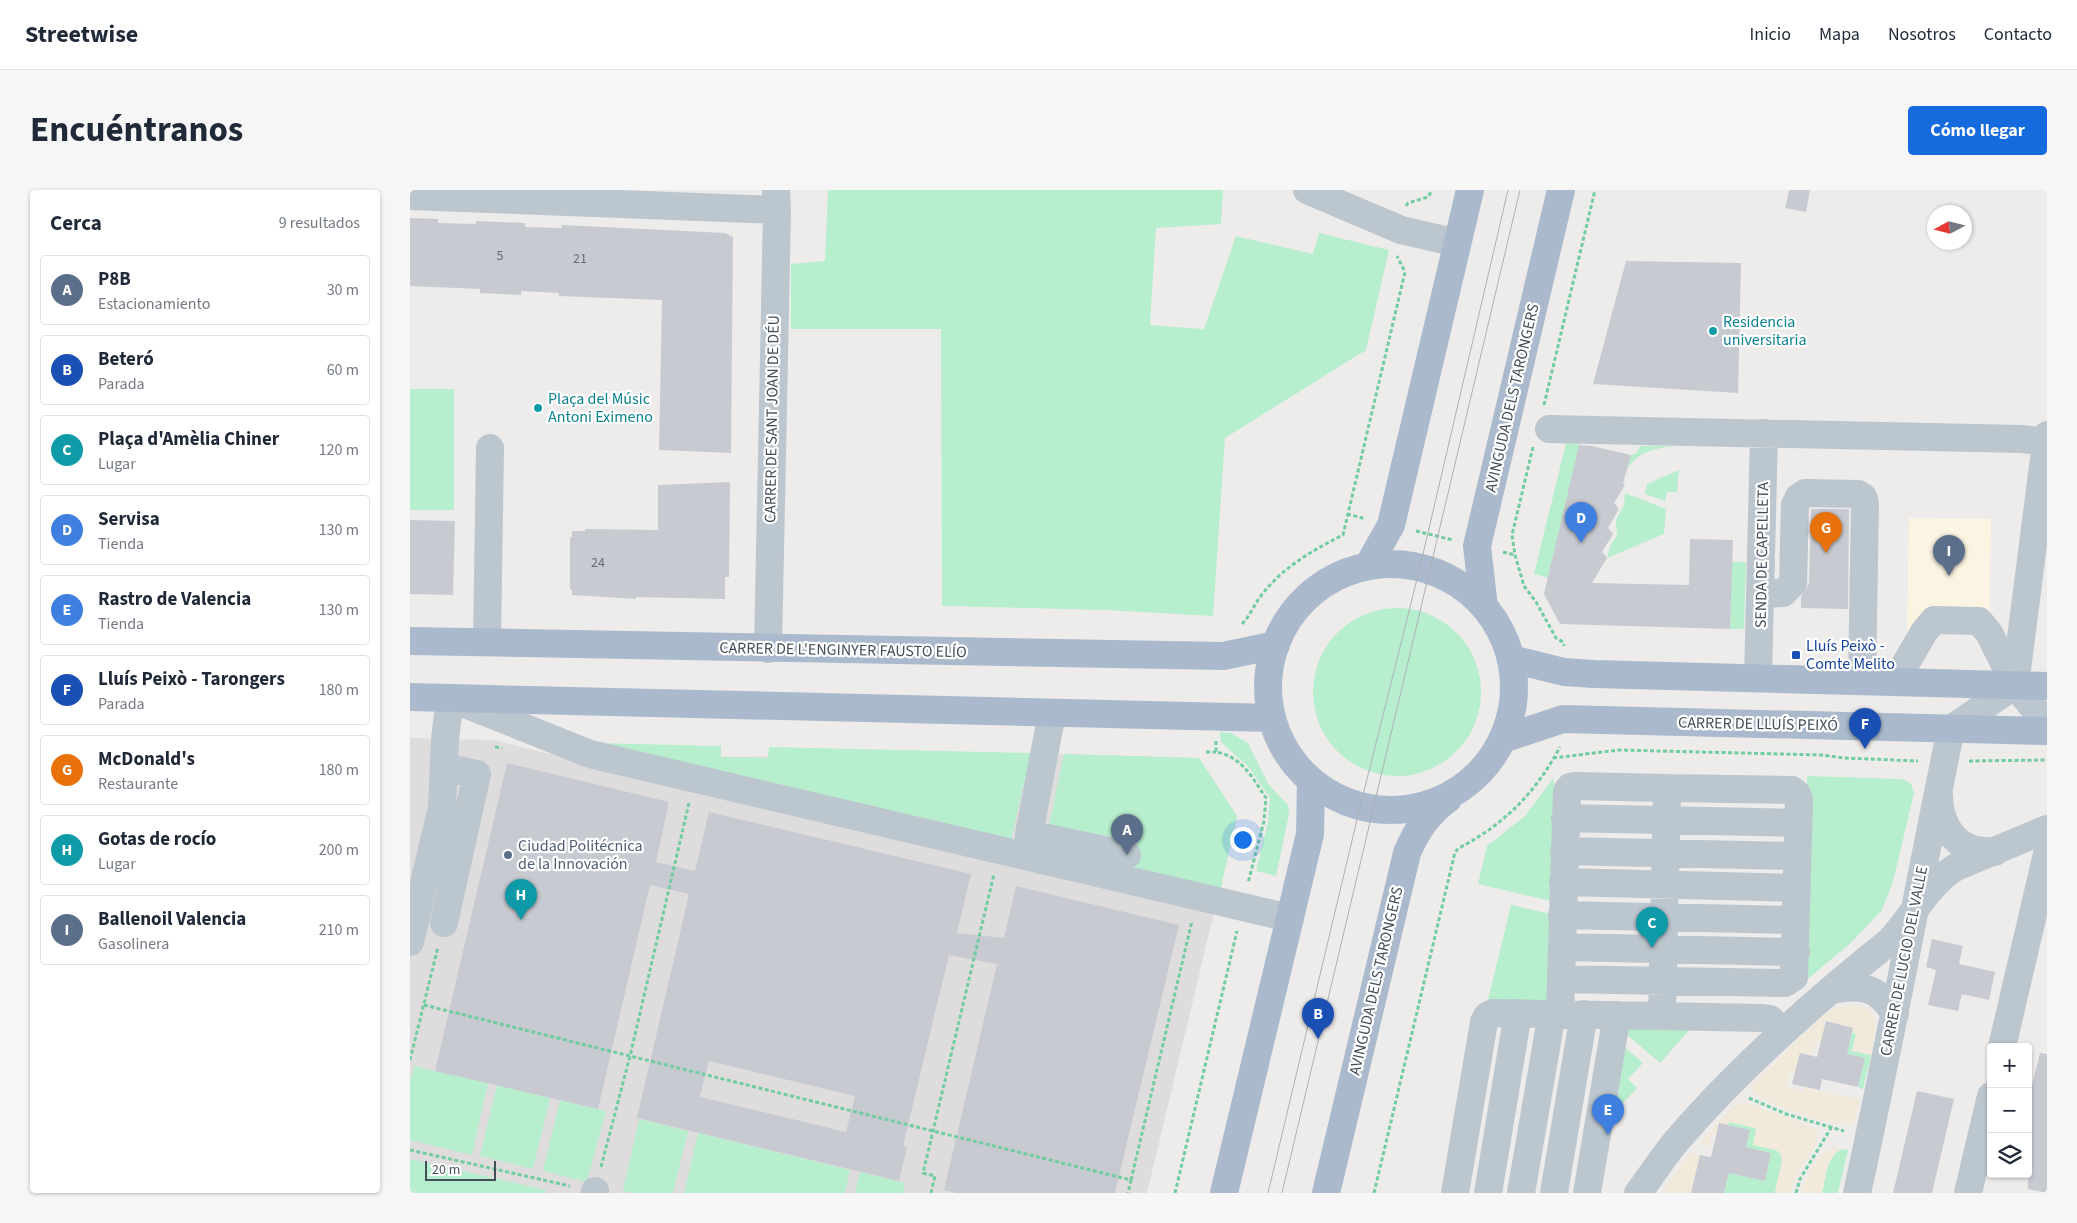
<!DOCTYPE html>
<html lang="es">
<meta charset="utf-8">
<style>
body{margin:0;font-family:"Source Sans 3",sans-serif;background:#f6f6f7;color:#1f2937}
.controls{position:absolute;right:15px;bottom:15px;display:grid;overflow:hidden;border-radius:5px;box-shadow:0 1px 4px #0004}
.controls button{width:45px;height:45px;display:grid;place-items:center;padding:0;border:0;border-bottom:1px solid #e0e1e3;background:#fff;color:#1f2937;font:25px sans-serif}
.compass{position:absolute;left:1517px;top:15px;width:45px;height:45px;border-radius:50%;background:#fff;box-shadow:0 1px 4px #0004;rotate:263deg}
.scale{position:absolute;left:15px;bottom:12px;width:71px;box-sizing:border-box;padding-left:5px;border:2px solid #444e59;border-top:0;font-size:14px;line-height:18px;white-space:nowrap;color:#444e59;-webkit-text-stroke:4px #fff;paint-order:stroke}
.you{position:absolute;left:832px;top:649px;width:18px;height:18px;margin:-12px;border:4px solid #fff;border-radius:50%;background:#1a73e8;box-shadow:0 0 0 8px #1a73e833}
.badge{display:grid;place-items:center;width:32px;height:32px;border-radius:50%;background:#156ade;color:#fff;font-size:16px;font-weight:700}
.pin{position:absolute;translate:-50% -41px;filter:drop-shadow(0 1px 2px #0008)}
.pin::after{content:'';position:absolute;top:26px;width:18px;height:15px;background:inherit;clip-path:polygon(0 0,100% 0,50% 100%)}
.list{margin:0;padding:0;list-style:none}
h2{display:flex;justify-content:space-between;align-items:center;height:65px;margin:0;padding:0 20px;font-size:21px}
h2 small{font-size:16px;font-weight:400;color:#747a83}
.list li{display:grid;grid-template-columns:32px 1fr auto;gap:15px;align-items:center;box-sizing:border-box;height:70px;margin:0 10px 10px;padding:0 10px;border:1px solid #e0e1e3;border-radius:5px}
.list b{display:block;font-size:19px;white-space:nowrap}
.list p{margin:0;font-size:16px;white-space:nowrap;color:#747a83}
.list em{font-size:16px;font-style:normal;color:#747a83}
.icon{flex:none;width:28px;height:28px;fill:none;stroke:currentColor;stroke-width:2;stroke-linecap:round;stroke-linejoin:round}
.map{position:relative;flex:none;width:1637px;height:1003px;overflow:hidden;border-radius:5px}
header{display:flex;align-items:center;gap:30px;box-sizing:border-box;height:70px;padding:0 25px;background:#fff;border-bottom:1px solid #e0e1e3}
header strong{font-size:24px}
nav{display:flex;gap:28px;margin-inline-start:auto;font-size:18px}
.intro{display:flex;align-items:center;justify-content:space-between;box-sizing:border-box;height:120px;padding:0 30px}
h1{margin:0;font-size:35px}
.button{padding:12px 22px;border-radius:5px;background:#156ade;color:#fff;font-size:18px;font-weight:700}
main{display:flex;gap:30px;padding:0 30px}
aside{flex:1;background:#fff;border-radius:5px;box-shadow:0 1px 4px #0004}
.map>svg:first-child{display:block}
</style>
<header>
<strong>Streetwise</strong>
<nav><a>Inicio</a><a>Mapa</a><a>Nosotros</a><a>Contacto</a></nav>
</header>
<div class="intro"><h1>Encuéntranos</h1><a class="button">Cómo llegar</a></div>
<main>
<aside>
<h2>Cerca<small>9 resultados</small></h2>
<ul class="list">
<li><span class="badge" style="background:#5c6f8a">A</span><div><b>P8B</b><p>Estacionamiento</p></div><em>30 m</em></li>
<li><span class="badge" style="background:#1a4fb4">B</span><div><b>Beteró</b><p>Parada</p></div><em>60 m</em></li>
<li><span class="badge" style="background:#0f9aa8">C</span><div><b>Plaça d'Amèlia Chiner</b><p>Lugar</p></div><em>120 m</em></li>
<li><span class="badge" style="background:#3f7fe0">D</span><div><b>Servisa</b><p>Tienda</p></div><em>130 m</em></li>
<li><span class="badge" style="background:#3f7fe0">E</span><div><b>Rastro de Valencia</b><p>Tienda</p></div><em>130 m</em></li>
<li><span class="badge" style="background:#1a4fb4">F</span><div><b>Lluís Peixò - Tarongers</b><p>Parada</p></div><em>180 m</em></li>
<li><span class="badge" style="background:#e8710a">G</span><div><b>McDonald's</b><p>Restaurante</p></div><em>180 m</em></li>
<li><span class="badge" style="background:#0f9aa8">H</span><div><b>Gotas de rocío</b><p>Lugar</p></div><em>200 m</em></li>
<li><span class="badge" style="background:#5c6f8a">I</span><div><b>Ballenoil Valencia</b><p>Gasolinera</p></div><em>210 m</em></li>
</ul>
</aside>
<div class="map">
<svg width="1637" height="1003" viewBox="0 0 1637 1003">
<rect width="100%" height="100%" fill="#eeebeb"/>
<path fill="#fbf4e2" d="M 1499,328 L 1581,329 L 1579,443 L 1497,442 Z"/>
<path fill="#dfdcdd" d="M 0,548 L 83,550 L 177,573 L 311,556 L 311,567 L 621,563 L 789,568 L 827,626 L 737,1003 L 0,1003 Z"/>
<path fill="#b7eecd" d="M 418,0 L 813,0 L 811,34 L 746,38 L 740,135 L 794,139 L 826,46 L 903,64 L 909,43 L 979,60 L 956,160 L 815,248 L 803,426 L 696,420 L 532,416 L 531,139 L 381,139 L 381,74 L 415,71 Z
M 0,199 L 44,199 L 44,320 L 0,320 Z
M 1170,252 L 1138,388 L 1124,384 L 1156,253 Z
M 1230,256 L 1264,256 C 1244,259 1229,261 1217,279 L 1221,265 L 1226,264 Z
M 1269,280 L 1267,302 L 1257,302 L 1255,311 L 1235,304 L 1237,294 Z
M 1215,303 L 1256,319 L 1254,344 L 1197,368 L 1201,354 L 1207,346 L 1206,330 L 1214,315 Z
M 1322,372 L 1336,372 L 1334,439 L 1320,439 Z
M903 502a84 84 0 1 1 168 0a84 84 0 1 1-168 0Z
M 810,542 L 821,543 L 838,553 L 859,595 L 878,615 L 879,624 L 866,686 L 846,681 L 858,632 L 860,608 L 838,576 L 814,555 L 811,551 Z
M 183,553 L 311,556 L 311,567 L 358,568 L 359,557 L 621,563 L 601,650 Z
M 654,564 L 789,568 L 827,626 L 810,702 L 720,682 L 639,635 Z
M 1397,586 L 1492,589 L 1501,594 L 1504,603 L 1483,692 L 1472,720 L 1443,751 L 1393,793 Z
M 1144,587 L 1141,711 L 1068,694 L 1077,656 L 1115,626 Z
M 1101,715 L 1141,724 L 1140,810 L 1077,814 Z
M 1220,835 L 1282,837 L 1250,873 L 1214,842 Z
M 1442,842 L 1446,844 L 1442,861 L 1461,865 L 1453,899 L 1448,897 L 1455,868 L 1437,864 Z
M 1212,855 L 1233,873 L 1218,889 L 1227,898 L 1200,927 Z
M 4,876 L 78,893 L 62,965 L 0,950 L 0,893 Z
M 87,895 L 140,908 L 123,979 L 70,966 Z
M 150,910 L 196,921 L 177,992 L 133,981 Z
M 229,929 L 278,941 L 263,1003 L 222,1003 L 213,1001 Z
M 1319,932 L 1347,938 L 1344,955 L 1366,960 L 1370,963 L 1372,970 L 1365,1003 L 1314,1003 L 1319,983 L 1355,991 L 1361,963 L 1336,957 L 1339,940 L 1318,935 Z
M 288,943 L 440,980 L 435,1003 L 274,1003 Z
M 1432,959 L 1438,960 L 1428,1003 L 1412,1003 C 1416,988 1416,966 1432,959 Z
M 0,969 L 136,1000 L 135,1003 L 0,1003 Z
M 450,982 L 495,993 L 493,1003 L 445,1003 Z"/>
<path fill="#f1eada" d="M 1440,815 C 1474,817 1466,841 1461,865 L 1442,861 L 1446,844 L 1442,842 L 1443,838 L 1416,831 L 1411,852 L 1406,851 L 1402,866 L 1390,863 L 1385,883 L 1380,882 L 1376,897 L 1393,902 L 1394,897 L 1450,910 L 1444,934 C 1427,940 1362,915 1345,905 L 1340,898 L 1412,826 L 1427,817 Z
M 1333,912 L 1401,936 L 1407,940 C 1410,957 1394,970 1388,984 C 1385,990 1383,997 1381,1003 L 1365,1003 L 1372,970 L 1370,963 L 1366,960 L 1343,955 L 1346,938 L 1319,932 L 1318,935 L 1309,933 L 1307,945 L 1302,944 L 1299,956 L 1290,954 C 1300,942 1318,916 1333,912 Z
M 1424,958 L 1432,959 C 1416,966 1416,988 1412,1003 L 1391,1003 C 1397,988 1406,961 1424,958 Z
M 1281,963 L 1290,965 L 1281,1003 L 1251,1003 Z"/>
<path fill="#c8cad1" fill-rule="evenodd" d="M 1379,0 L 1400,0 L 1396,22 L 1375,18 Z
M 0,28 L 28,29 L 28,33 L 66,34 L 66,31 L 115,33 L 115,37 L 152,38 L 152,35 L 315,43 L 323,47 L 321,263 L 249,260 L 252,110 L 149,106 L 149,103 L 111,101 L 111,105 L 70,103 L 70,99 L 0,96 Z
M 1216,71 L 1331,73 L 1328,203 L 1183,194 Z
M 1169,255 L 1182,256 L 1221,265 L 1213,293 L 1215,295 L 1204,313 L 1209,319 L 1198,338 L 1203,344 L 1192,362 L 1197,368 L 1182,393 L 1279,395 L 1280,349 L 1323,350 L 1320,439 L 1150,434 L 1134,404 Z
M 320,292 L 319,387 L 315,387 L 315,409 L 226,407 L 226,409 L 162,405 L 162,400 L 160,399 L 160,347 L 162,347 L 162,341 L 175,341 L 175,339 L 248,340 L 248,295 Z
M 1401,319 L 1439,319 L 1438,419 L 1391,418 L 1391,407 L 1399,393 Z
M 0,330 L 45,331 L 43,405 L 0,404 Z
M 97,573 L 259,612 L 246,672 L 285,681 L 299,622 L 561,684 L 547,743 L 594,748 L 606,696 L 769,735 L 705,1003 L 546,1003 L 534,1000 L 587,774 L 539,765 L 493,956 L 497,957 L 489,991 L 227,928 L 279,704 L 240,695 L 188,919 L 25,881 ZM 299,871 L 445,906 L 436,942 L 290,907 Z
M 1522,749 L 1553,756 L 1549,774 L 1585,782 L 1579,810 L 1552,804 L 1548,821 L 1518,815 L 1526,780 L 1516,777 Z
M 1416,831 L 1443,838 L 1437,864 L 1455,868 L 1448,897 L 1412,889 L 1410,900 L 1382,894 L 1390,863 L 1407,867 Z
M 1630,863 L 1637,864 L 1637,1003 L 1618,999 L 1618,911 Z
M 1507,901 L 1544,909 L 1522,1003 L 1483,1003 Z
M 1309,933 L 1340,940 L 1336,957 L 1361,963 L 1355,991 L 1319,983 L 1314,1003 L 1281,1003 L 1290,965 L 1301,967 Z"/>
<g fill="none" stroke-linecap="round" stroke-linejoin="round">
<path stroke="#6fcd9f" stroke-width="3" stroke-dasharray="4 2.5" stroke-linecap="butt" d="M 996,16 L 998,13 L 1018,7 L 1022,0
M 1134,215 L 1185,0
M 1123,257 L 1102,345 L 1105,365 L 1114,396 L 1126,412 L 1146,448 L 1153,452 L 1154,456
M 937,324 L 956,329
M 1006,341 L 1043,350
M 1093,362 L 1105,365
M 832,434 C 841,425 845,412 854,402 C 875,376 903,360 933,345 L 995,82 L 987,66
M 806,551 L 806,562 C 832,566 843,589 856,608 L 854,631 L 838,693
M 85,557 L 92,558
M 796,562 L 806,562
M 1143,568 L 1209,560 L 1412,565 L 1434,568 L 1508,571
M 1559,571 L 1637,570
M 14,815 L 721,990 L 718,1003
M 0,870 L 28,757
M 1339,908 L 1376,924 L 1434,941
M 0,960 L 160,996
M 191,977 L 220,866 L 279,613
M 721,990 L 782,731
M 521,1003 L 525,986 L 513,983 L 584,684
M 765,1003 L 827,741
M 964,1003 L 1045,662 L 1049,658 C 1095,634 1126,602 1150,557
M 1386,1003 L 1390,989 L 1421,938"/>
<path stroke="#bcc6ce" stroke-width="28" d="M 897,0 L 991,40 L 1047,53
M 0,6 L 367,20
M 1139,239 L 1612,249 L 1637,252
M 1351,404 L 1373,403 L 1383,393 L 1385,315 L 1389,307 L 1395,303 L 1448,304 L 1453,307 L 1455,313 L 1452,491
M 77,452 L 80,258
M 358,459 L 367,20 L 366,0
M 1348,488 L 1354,243
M 1485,492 L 1514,442 L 1524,430 L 1569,431 L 1579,443 L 1605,495 L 1637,534
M 1605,495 L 1637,245
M 1529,605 C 1529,628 1539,651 1562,659 C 1569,661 1578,661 1585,662
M 1155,628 L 1388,633
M 619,644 L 717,665
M 1154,661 L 1387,666
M 629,670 C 622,661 618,655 619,644 L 642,523
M 1153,692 L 1387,698
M 1152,725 L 1386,730
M 34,733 L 67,584 L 34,577
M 0,752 L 32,618 L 35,549 L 40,508 L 180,564 L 880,728
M 1152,757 L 1386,762
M 1151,789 L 1375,793 L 1384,787 L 1389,610 L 1387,604 L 1382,600 L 1257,598
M 1422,800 C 1452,794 1468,797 1485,824
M 1150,824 L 1157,601 L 1160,597 L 1165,596 L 1257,598 L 1252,826
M 1592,857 L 1637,664
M 185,1003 L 185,1001
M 1045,1003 L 1074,832 L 1077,826 L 1083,823 L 1353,828 L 1360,829 L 1373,842
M 1078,1003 L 1108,823
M 1111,1003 L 1142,823
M 1144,1003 L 1174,824
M 1177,1003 L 1207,825
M 1228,1003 C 1242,985 1254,965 1269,948 C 1332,875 1405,811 1480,751 C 1503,726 1516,696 1546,677 L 1637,639
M 1447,1003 C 1481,849 1509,693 1541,539 L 1605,495
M 1558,1003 L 1581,906"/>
<path stroke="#aabacc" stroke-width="28" d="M858 497a123 123 0 1 1 246 0a123 123 0 1 1-246 0Z
M 958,376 L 981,335 L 1060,0
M 1074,417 L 1067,356 L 1151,0
M 0,451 L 813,466 L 866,455
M 1101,469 L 1154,482 L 1184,484 L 1637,496
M 0,507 L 862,528
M 1093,549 L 1153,529 L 1637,541
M 814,1003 L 900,644 L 901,591
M 916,1003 L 997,663 C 1006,641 1018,623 1038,609"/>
<path stroke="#adb0b6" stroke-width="1" d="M 858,1003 L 950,617 L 1010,377 L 1098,0
M 872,1003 L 1110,0"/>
</g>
<g fill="#0f9aa8" stroke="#fff" stroke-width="2">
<circle cx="1303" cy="141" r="5"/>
<circle cx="128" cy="218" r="5"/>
</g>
<rect fill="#1a4fb4" stroke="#fff" stroke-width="2" x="1381" y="460" width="10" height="10" rx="2.5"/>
<circle fill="#5c6f8a" stroke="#fff" stroke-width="2" cx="98" cy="665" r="5"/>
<g text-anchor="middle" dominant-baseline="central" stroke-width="4.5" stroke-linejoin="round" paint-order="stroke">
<g font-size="14" fill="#656d77">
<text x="90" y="66">5</text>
<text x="170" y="69">21</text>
<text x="188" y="373">24</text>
</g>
<g font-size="16" fill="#0d838f" stroke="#fff" text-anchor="start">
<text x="1313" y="132">Residencia<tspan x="1313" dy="18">universitaria</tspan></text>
<text x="138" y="209">Plaça del Músic<tspan x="138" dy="18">Antoni Eximeno</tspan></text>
</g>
<g font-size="16" fill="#444e59" stroke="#fff">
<text transform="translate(1102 208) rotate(-77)">AVINGUDA DELS TARONGERS</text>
<text transform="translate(362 229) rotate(-89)">CARRER DE SANT JOAN DE DÉU</text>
<text transform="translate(1352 365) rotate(-89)">SENDA DE CAPELLETA</text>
<text transform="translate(433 460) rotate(1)">CARRER DE L'ENGINYER FAUSTO ELÍO</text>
<text transform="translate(1348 534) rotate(1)">CARRER DE LLUÍS PEIXÓ</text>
<text transform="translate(1494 771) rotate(-79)">CARRER DE LUCIO DEL VALLE</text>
<text transform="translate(966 791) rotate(-77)">AVINGUDA DELS TARONGERS</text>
</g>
<g font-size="16" fill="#164399" stroke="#fff" text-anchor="start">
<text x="1396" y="456">Lluís Peixò -<tspan x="1396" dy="18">Comte Melito</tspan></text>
</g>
<g font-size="16" fill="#4e5e75" stroke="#fff" text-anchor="start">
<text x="108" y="656">Ciudad Politécnica<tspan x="108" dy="18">de la Innovación</tspan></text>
</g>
</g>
</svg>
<div class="controls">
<button>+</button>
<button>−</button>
<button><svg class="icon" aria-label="layers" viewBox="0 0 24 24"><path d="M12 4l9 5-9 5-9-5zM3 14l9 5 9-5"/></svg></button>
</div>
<svg class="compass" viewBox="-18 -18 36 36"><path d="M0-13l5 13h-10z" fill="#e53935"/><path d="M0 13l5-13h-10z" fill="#747a83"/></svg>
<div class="scale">20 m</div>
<div class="you"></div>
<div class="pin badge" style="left:717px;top:665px;background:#5c6f8a">A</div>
<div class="pin badge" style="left:908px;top:849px;background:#1a4fb4">B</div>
<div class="pin badge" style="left:1242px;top:758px;background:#0f9aa8">C</div>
<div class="pin badge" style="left:1171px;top:353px;background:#3f7fe0">D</div>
<div class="pin badge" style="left:1198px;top:945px;background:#3f7fe0">E</div>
<div class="pin badge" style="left:1455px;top:559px;background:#1a4fb4">F</div>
<div class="pin badge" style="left:1416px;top:363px;background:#e8710a">G</div>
<div class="pin badge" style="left:111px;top:730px;background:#0f9aa8">H</div>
<div class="pin badge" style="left:1539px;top:386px;background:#5c6f8a">I</div>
</div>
</main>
